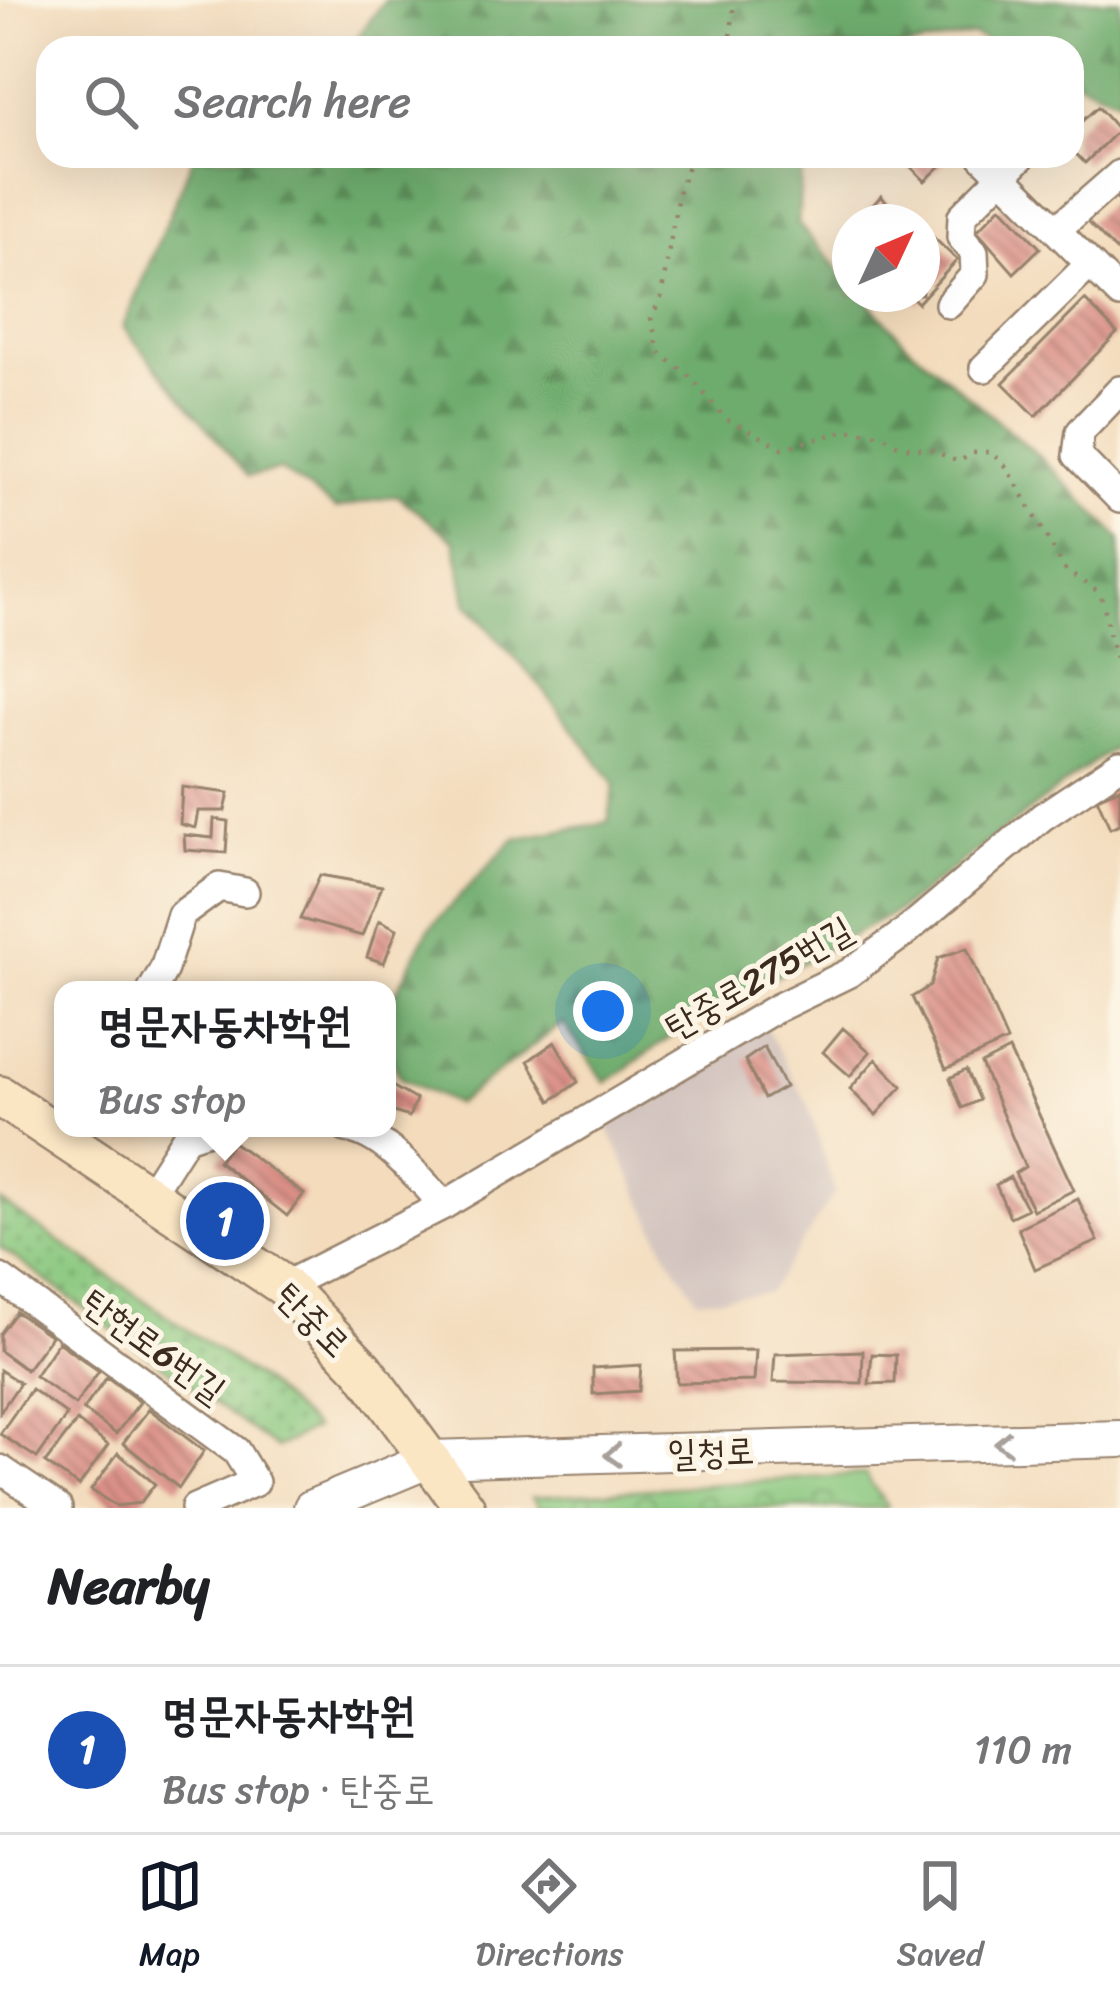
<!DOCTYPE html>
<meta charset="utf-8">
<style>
body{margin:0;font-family:Sriracha,"Poor Story",sans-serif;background:#f2f2f2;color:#202124}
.compass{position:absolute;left:832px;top:204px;width:108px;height:108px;border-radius:50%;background:#fff;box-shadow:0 12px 48px #0002;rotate:46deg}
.you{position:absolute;left:603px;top:1011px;width:42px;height:42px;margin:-30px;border:9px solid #fff;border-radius:50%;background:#1a73e8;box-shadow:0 0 0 18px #1a73e833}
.badge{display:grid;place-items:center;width:78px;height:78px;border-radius:50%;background:#111827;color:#fff;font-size:39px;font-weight:700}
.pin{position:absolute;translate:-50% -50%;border:6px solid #fff;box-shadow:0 3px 12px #0006}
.popup{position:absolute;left:54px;top:981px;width:342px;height:156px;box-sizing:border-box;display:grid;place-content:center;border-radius:24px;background:#fff;filter:drop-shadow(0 3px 9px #0005);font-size:39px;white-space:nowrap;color:#757577}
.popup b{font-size:45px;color:#202124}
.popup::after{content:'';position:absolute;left:50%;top:100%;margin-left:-24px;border:24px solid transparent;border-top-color:#fff}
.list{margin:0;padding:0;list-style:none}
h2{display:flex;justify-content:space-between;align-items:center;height:156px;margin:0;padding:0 48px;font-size:51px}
h2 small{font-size:39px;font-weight:400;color:#757577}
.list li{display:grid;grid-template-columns:78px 1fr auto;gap:36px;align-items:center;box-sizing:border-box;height:168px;padding:0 48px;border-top:3px solid #e0e0e0}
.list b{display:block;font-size:45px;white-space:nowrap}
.list p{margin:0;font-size:39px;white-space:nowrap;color:#757577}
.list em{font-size:39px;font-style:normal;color:#757577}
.icon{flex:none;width:66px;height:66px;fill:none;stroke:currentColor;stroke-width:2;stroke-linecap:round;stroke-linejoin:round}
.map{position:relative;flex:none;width:1120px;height:1508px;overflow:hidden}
.search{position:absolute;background:#fff;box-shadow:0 12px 48px #0002;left:36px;right:36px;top:36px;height:132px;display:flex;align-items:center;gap:30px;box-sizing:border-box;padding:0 42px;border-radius:36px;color:#757577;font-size:45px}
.sheet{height:324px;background:#fff}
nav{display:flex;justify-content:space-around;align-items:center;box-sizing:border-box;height:168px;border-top:3px solid #e0e0e0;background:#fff;font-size:33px;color:#757577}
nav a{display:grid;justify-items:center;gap:6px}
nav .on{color:#111827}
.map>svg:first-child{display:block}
</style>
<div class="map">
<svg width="1120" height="1508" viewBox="0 0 1120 1508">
<defs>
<pattern id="grass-dots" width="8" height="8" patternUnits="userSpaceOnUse" patternTransform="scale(3)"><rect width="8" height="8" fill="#88c77e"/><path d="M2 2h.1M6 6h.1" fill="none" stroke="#70a267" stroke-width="1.8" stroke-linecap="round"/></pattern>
<pattern id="forest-firs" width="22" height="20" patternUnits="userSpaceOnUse" patternTransform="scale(3)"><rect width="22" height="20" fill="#6eac6d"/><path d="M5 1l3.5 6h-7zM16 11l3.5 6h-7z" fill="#5c8c59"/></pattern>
<pattern id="park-crowns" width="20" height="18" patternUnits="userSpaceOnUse" patternTransform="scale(3)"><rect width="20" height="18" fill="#88c77e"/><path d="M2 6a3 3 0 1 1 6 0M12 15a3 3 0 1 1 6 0" fill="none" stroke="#70a267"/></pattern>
<pattern id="building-back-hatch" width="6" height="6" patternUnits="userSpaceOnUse" patternTransform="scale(3)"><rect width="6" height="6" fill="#da8f86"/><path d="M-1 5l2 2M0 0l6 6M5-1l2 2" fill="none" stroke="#b2756d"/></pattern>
</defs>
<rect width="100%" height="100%" fill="#fcf5e5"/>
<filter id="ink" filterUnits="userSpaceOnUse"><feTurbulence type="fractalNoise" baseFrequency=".00833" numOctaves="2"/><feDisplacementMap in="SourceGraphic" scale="24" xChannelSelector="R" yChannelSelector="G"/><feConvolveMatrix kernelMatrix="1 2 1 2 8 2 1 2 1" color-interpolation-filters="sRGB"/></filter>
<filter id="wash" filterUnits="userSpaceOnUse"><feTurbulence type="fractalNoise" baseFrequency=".004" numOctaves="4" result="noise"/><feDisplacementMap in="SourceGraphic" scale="48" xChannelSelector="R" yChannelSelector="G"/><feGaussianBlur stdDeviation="2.7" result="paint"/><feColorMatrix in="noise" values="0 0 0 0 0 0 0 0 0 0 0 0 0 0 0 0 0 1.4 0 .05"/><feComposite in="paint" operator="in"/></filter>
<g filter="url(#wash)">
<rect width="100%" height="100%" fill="#f3dbbc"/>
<path fill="#cfc0bb" d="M 765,1026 L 808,1104 L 835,1193 L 769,1292 L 698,1300 L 670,1259 L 605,1122 Z"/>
<path fill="url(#grass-dots)" stroke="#62784e" stroke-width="3" d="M 0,1201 L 260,1380 L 314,1428 L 276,1448 L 0,1247 Z"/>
<path fill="url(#forest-firs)" stroke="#546b46" stroke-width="3" d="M 385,0 L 1120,0 L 1120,100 L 1072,79 L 1072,48 L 1002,48 L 973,35 L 907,48 L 350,48 Z
M 194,156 L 802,156 L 798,224 L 850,282 L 850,294 L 861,294 L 907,344 L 1039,456 L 1120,538 L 1120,742 L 896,912 L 694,1020 L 606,1083 L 563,1023 L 456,1104 L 401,1078 L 387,1049 L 387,1010 L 428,930 L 514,839 L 608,822 L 615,784 L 541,687 L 468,605 L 455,541 L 397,495 L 336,509 L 281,470 L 248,476 L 123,327 Z"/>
<path fill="url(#park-crowns)" stroke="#62784e" stroke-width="3" d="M 865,1474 L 888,1508 L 540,1508 L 532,1497 Z"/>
<g id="blocks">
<path fill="url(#building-back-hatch)" d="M 1098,107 L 1118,130 L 1085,163 L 1072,150 L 1072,130 Z
M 900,156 L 951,156 L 925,181 Z
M 881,196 L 906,222 L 858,222 Z
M 1115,197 L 1120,202 L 1120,255 L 1088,222 Z
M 1001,206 L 1040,248 L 1014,273 L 977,231 Z
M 931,235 L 957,260 L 918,303 L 909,294 L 922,294 L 922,246 Z
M 1085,300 L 1117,333 L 1036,416 L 1003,383 Z
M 182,787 L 229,793 L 225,811 L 198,811 L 195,828 L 180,824 Z
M 1120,788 L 1120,824 L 1110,828 L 1097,798 Z
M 214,819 L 228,821 L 226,853 L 185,850 L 184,835 L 213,838 Z
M 320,875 L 382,886 L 362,936 L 300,919 Z
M 379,920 L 397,929 L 384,963 L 367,957 Z
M 967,948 L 1007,1041 L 946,1069 L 912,997 L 930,986 L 938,958 Z
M 843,1028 L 870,1052 L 850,1076 L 823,1052 Z
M 555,1042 L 578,1082 L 551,1101 L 528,1061 Z
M 764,1047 L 785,1087 L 764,1099 L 745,1060 Z
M 1009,1050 L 1074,1190 L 1033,1210 L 1015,1173 L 1025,1167 L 981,1064 Z
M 876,1059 L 902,1086 L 876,1115 L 850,1089 Z
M 966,1070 L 979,1100 L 962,1108 L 950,1078 Z
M 387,1083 L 416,1100 L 409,1117 L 387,1110 Z
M 233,1142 L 304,1194 L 287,1216 L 218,1161 Z
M 1010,1177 L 1027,1209 L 1010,1217 L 996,1185 Z
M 1078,1199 L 1098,1241 L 1035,1269 L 1018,1228 Z
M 16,1312 L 51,1336 L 26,1370 L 0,1351 L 0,1334 Z
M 58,1342 L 99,1371 L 75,1405 L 35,1376 Z
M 756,1350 L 754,1381 L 677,1383 L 675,1351 Z
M 863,1351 L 862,1383 L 773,1382 L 775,1354 Z
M 872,1354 L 896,1355 L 895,1383 L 869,1384 Z
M 641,1365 L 639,1391 L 593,1394 L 593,1368 Z
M 0,1370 L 20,1383 L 0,1412 Z
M 107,1377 L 140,1402 L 116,1434 L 83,1410 Z
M 31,1389 L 67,1415 L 37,1458 L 0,1434 Z
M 149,1409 L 204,1451 L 179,1488 L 123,1443 Z
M 77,1421 L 108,1445 L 79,1486 L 45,1463 Z
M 118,1453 L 155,1484 L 140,1503 L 116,1506 L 91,1490 Z"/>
</g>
</g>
<g filter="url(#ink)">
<use href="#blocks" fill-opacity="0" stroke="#97826d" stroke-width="3"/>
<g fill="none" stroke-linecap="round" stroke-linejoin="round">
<g stroke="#97826d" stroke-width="32">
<path id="minor" d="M 982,156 L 1120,294
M 1056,230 L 1120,174
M 949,304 L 975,274 L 974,252 L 961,237 L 962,216 L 1022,156
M 984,368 L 1090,264
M 1120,390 L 1080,432 L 1077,455 L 1120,499
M 152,990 L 164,969 L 181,915 L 219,887 L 245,892
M 346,1128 C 385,1134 418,1178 444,1205
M 149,1195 L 186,1137 L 214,1128
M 0,1278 L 236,1451 L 255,1482 L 195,1508
M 284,1286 L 444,1205 L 775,1009 L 849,973 L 904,933 L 1042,817 L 1120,765
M 0,1469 L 58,1508"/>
</g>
<g stroke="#97826d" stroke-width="40">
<path id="tertiary" d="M 312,1508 L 430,1459 L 1120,1439"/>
</g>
<g stroke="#97826d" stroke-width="44">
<path id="secondary" d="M 0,1096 L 284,1286 L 363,1369 L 465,1508"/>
</g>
<path stroke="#97826d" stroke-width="4.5" stroke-dasharray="3 9" stroke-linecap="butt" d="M 730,48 L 734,0
M 692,156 L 679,189 L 661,298 L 651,318 L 659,352 L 690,377 L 726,419 L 783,448 L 849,430 L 883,435 L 899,446 L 932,450 L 958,462 L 973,453 L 990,452 L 1007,467 L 1066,571 L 1100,593 C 1109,618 1108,644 1120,667"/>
<use href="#minor" stroke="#fff" stroke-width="27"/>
<use href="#tertiary" stroke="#fff" stroke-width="36"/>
<use href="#secondary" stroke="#fbe6c4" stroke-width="39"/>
</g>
<defs><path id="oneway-chevron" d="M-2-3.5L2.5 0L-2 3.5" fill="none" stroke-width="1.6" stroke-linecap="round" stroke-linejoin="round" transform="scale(3)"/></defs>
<g stroke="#a79f9a">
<use href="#oneway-chevron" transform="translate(1003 1443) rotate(178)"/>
<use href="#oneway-chevron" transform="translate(613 1455) rotate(178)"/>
</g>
</g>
<g text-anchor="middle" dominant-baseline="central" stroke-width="10" stroke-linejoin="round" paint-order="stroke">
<g font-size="36" fill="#3b2a1e" stroke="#fcf5e5">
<text transform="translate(759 978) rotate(-30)">탄중로275번길</text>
<text transform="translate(313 1320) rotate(45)">탄중로</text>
<text transform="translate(154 1346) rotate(36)">탄현로6번길</text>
<text transform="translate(711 1452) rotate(-2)">일청로</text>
</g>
</g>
</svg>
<svg class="compass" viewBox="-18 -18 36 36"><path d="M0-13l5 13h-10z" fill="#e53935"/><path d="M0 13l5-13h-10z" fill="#757577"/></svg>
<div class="you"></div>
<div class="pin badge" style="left:225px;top:1221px;background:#1a4fb4">1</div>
<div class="popup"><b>명문자동차학원</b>Bus stop</div>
<div class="search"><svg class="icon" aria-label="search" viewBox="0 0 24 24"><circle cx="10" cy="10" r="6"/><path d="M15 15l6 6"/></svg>Search here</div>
</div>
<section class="sheet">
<h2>Nearby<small></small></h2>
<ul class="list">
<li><span class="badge" style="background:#1a4fb4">1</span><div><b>명문자동차학원</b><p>Bus stop · 탄중로</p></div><em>110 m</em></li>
</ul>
</section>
<nav>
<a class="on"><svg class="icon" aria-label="map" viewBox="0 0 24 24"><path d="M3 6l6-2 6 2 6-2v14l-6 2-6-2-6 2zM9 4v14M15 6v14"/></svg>Map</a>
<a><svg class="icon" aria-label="directions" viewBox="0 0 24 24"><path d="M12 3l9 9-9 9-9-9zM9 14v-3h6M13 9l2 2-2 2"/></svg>Directions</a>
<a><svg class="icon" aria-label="saved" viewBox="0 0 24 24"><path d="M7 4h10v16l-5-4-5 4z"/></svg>Saved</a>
</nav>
